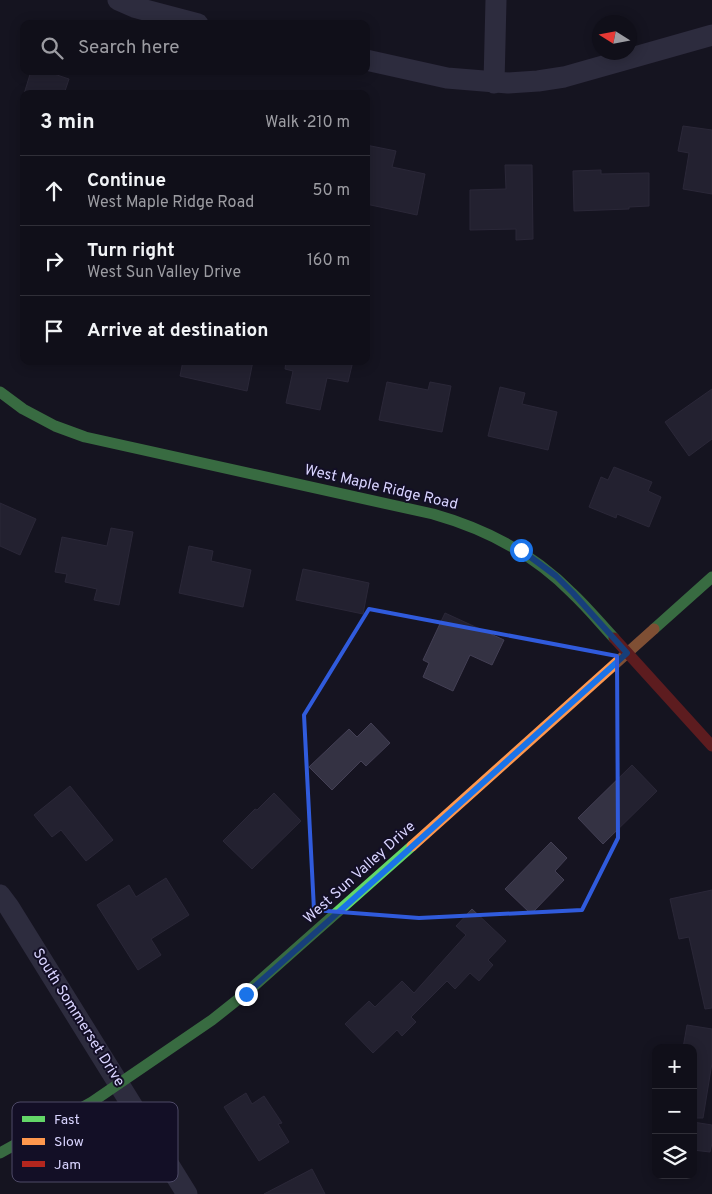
<!DOCTYPE html>
<meta charset="utf-8">
<style>
body{margin:0;font-family:Overpass,sans-serif;background:#191822;color:#f1f3f6}
.controls{position:absolute;right:15px;bottom:15px;display:grid;overflow:hidden;border-radius:10px;box-shadow:0 2px 12px #0003}
.controls button{width:45px;height:45px;display:grid;place-items:center;padding:0;border:0;border-bottom:1px solid #302f38;background:#100f19;color:#f1f3f6;font:25px sans-serif}
.compass{position:absolute;left:592px;top:15px;width:45px;height:45px;border-radius:50%;background:#100f19;box-shadow:0 2px 12px #0003;rotate:281deg}
.stop{position:absolute;width:15px;height:15px;margin:-11px;border:4px solid #1a73e8;border-radius:50%;background:#fff}
.stop.end{background:#1a73e8;border-color:#fff;box-shadow:0 1px 5px #0008}
.list{margin:0;padding:0;list-style:none}
h2{display:flex;justify-content:space-between;align-items:center;height:65px;margin:0;padding:0 20px;font-size:21px}
h2 small{font-size:16px;font-weight:400;color:#9c9ca2}
.list li{display:grid;grid-template-columns:32px 1fr auto;gap:15px;align-items:center;box-sizing:border-box;height:70px;padding:0 20px;border-top:1px solid #302f38}
.list b{display:block;font-size:19px;white-space:nowrap}
.list p{margin:0;font-size:16px;white-space:nowrap;color:#9c9ca2}
.list em{font-size:16px;font-style:normal;color:#9c9ca2}
.icon{flex:none;width:28px;height:28px;fill:none;stroke:currentColor;stroke-width:2;stroke-linecap:round;stroke-linejoin:round}
.map{position:relative;flex:none;width:712px;height:1194px;overflow:hidden}
.search{position:absolute;background:#100f19;box-shadow:0 2px 12px #0003;left:20px;top:20px;width:350px;height:55px;display:flex;align-items:center;gap:12px;box-sizing:border-box;padding:0 18px;border-radius:10px;color:#9c9ca2;font-size:19px}
.panel{position:absolute;background:#100f19;box-shadow:0 2px 12px #0003;left:20px;top:90px;width:350px;height:275px;border-radius:10px}
.map>svg:first-child{display:block}
</style>
<div class="map">
<svg width="712" height="1194" viewBox="0 0 712 1194">
<rect width="100%" height="100%" fill="#161421"/>
<path fill="#343243" stroke="#433f54" d="M 31,71 L 45,71 L 69,79 L 64,94 L 24,94 Z
M 683,126 L 712,130 L 712,194 L 683,189 L 689,153 L 678,151 Z
M 366,145 L 396,151 L 392,167 L 425,174 L 417,215 L 366,204 Z
M 505,165 L 532,165 L 533,239 L 516,240 L 516,229 L 470,230 L 470,190 L 506,189 Z
M 601,170 L 601,174 L 649,173 L 649,206 L 629,207 L 629,209 L 574,211 L 573,171 Z
M 183,361 L 253,361 L 247,391 L 180,376 Z
M 286,361 L 353,361 L 348,382 L 327,378 L 320,410 L 286,403 L 293,371 L 285,369 Z
M 387,382 L 428,390 L 430,382 L 451,386 L 442,432 L 379,420 Z
M 500,387 L 525,393 L 522,404 L 557,412 L 548,450 L 488,436 Z
M 712,389 L 712,439 L 689,456 L 665,422 Z
M 614,467 L 652,482 L 648,491 L 661,497 L 649,527 L 617,514 L 616,518 L 589,507 L 601,477 L 608,480 Z
M 0,503 L 36,519 L 20,555 L 0,546 Z
M 111,528 L 133,532 L 119,605 L 94,600 L 97,589 L 65,582 L 67,574 L 55,572 L 62,537 L 107,546 Z
M 189,546 L 213,551 L 211,561 L 251,570 L 243,607 L 179,593 Z
M 303,569 L 369,583 L 363,614 L 296,600 Z
M 445,613 L 504,640 L 492,665 L 470,655 L 453,691 L 423,677 L 429,663 L 423,660 Z
M 371,723 L 390,743 L 366,766 L 361,761 L 332,790 L 309,767 L 349,729 L 357,737 Z
M 632,765 L 657,791 L 603,844 L 578,818 Z
M 70,786 L 113,840 L 86,861 L 61,830 L 52,837 L 34,815 Z
M 274,793 L 301,821 L 252,869 L 223,841 L 255,809 L 257,810 Z
M 551,842 L 567,858 L 555,871 L 564,880 L 531,914 L 505,889 Z
M 166,878 L 189,915 L 151,939 L 161,955 L 138,970 L 97,905 L 129,885 L 136,897 Z
M 712,890 L 712,1008 L 705,1009 L 689,937 L 679,939 L 670,899 Z
M 472,909 L 506,941 L 488,960 L 493,965 L 479,981 L 470,973 L 455,989 L 447,981 L 411,1017 L 416,1022 L 402,1036 L 397,1030 L 373,1053 L 345,1024 L 369,1001 L 375,1007 L 402,981 L 414,993 L 466,935 L 456,926 Z
M 687,1025 L 712,1029 L 712,1063 L 703,1118 L 693,1118 L 693,1048 L 683,1048 Z
M 246,1093 L 252,1104 L 264,1096 L 282,1123 L 278,1124 L 289,1142 L 259,1161 L 224,1107 Z
M 693,1122 L 712,1125 L 712,1143 L 710,1152 L 693,1150 Z
M 312,1169 L 325,1194 L 264,1194 Z"/>
<g fill="none" stroke-linecap="round" stroke-linejoin="round">
<path stroke="#4a4962" stroke-width="21" d="M 118,0 L 134,7 L 198,24
M 366,60 L 447,78 L 508,83 L 538,81 L 564,77 L 712,35
M 494,83 L 496,0
M 0,895 L 9,907 L 187,1194"/>
<path stroke="#63d668" stroke-width="11" d="M 0,392 L 23,409 L 55,426 L 85,437 L 433,514 C 486,529 533,553 572,593 C 587,607 600,623 614,638
M 654,629 L 712,577
M 0,1153 L 92,1102 L 212,1020 L 246,993 L 412,846"/>
<path stroke="#ff974d" stroke-width="11" d="M 412,846 L 654,629"/>
<path stroke="#b3261e" stroke-width="11" d="M 614,638 L 712,746"/>
</g>
<g fill="none" stroke-linecap="round" stroke-linejoin="round">
<path stroke="#1a73e8" stroke-width="6" d="M 246,994 L 386,870 L 627,653 L 573,593 L 556,576 L 521,550"/>
</g>
<path d="M0 0H712V1194H0ZM 369,609 L 617,656 L 618,838 L 582,910 L 419,918 L 314,910 L 304,715 Z" fill="#161421" fill-opacity=".55" fill-rule="evenodd"/>
<path fill="none" stroke="#305bdc" stroke-width="4" stroke-linejoin="round" d="M 369,609 L 617,656 L 618,838 L 582,910 L 419,918 L 314,910 L 304,715 Z"/>
<g text-anchor="middle" dominant-baseline="central" stroke-width="4" stroke-linejoin="round" paint-order="stroke">
<g font-size="15" fill="#d9d4ff" stroke="#130f26">
<text transform="translate(381 488) rotate(13)">West Maple Ridge Road</text>
<text transform="translate(360 873) rotate(-42)">West Sun Valley Drive</text>
<text transform="translate(78 1018) rotate(58)">South Sommerset Drive</text>
</g>
</g>
<rect x="12" y="1102" width="166" height="80" rx="8" fill="#130f26" stroke="#4e4a67" stroke-width="1"/>
<rect x="22" y="1116" width="23" height="6" fill="#63d668"/>
<rect x="22" y="1138" width="23" height="7" fill="#ff974d"/>
<rect x="22" y="1161" width="23" height="6" fill="#b3261e"/>
<g font-size="14" fill="#d9d4ff">
<text x="54" y="1124">Fast</text>
<text x="54" y="1146">Slow</text>
<text x="54" y="1169">Jam</text>
</g>
</svg>
<div class="controls">
<button>+</button>
<button>−</button>
<button><svg class="icon" aria-label="layers" viewBox="0 0 24 24"><path d="M12 4l9 5-9 5-9-5zM3 14l9 5 9-5"/></svg></button>
</div>
<svg class="compass" viewBox="-18 -18 36 36"><path d="M0-13l5 13h-10z" fill="#e53935"/><path d="M0 13l5-13h-10z" fill="#9c9ca2"/></svg>
<div class="stop" style="left:521px;top:550px"></div>
<div class="stop end" style="left:246px;top:994px"></div>
<div class="search"><svg class="icon" aria-label="search" viewBox="0 0 24 24"><circle cx="10" cy="10" r="6"/><path d="M15 15l6 6"/></svg>Search here</div>
<section class="panel">
<h2>3 min<small>Walk · 210 m</small></h2>
<ul class="list">
<li><svg class="icon" aria-label="ahead" viewBox="0 0 24 24"><path d="M12 20V5M6 11l6-6 6 6"/></svg><div><b>Continue</b><p>West Maple Ridge Road</p></div><em>50 m</em></li>
<li><svg class="icon" aria-label="right" viewBox="0 0 24 24"><path d="M7 20v-9h11M14 6l5 5-5 5"/></svg><div><b>Turn right</b><p>West Sun Valley Drive</p></div><em>160 m</em></li>
<li><svg class="icon" aria-label="arrive" viewBox="0 0 24 24"><path d="M6 21V4h12l-3 4 3 4H6"/></svg><div><b>Arrive at destination</b></div></li>
</ul>
</section>
</div>
